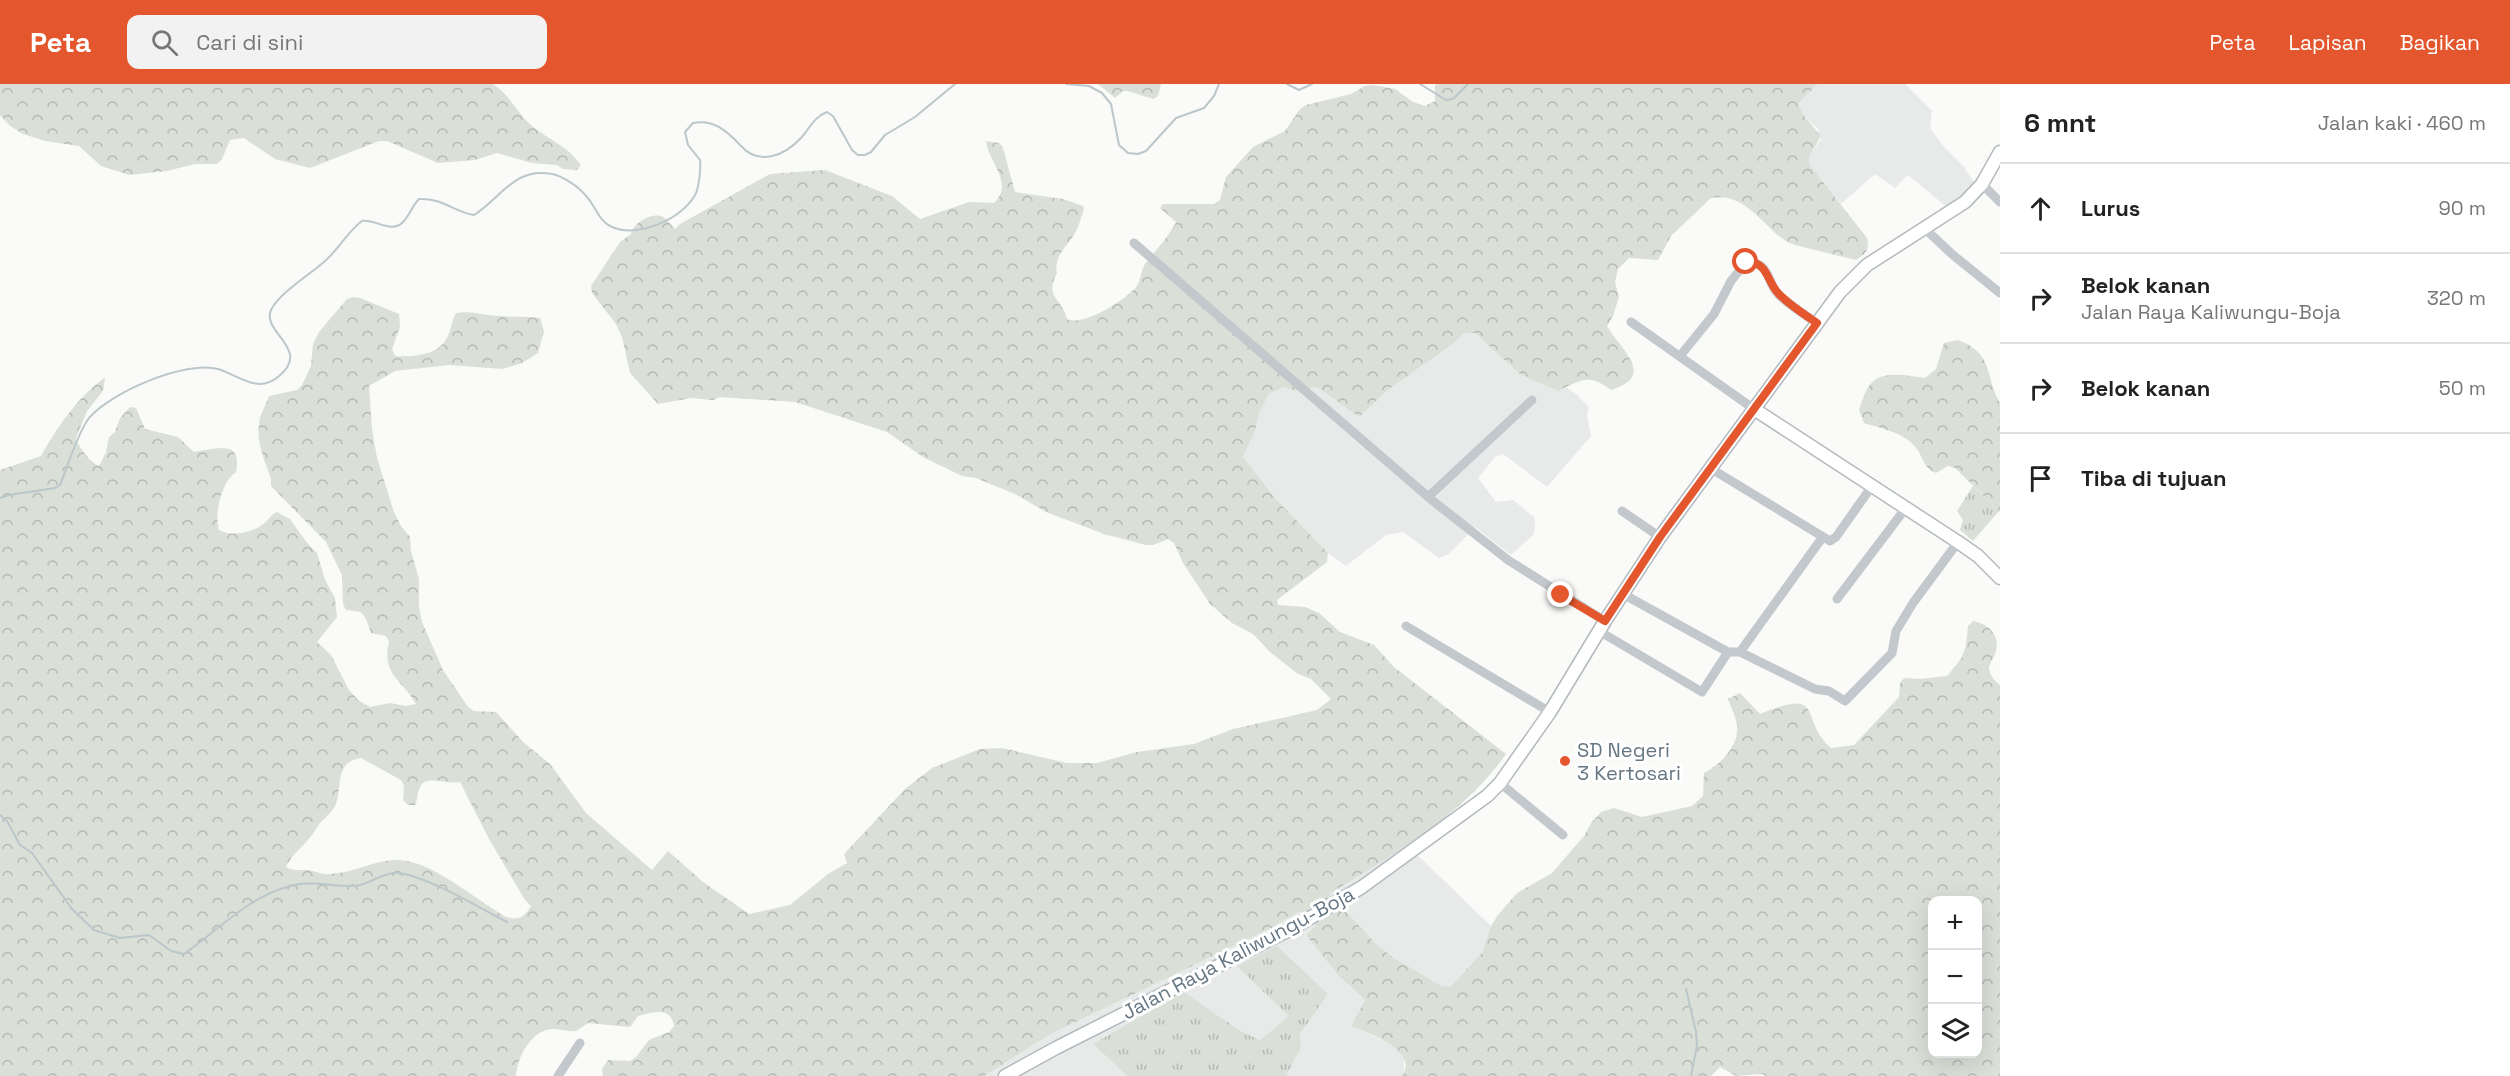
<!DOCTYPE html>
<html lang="id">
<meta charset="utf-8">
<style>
body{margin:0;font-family:"Space Grotesk",sans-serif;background:#f2f2f2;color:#222}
.controls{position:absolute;right:18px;bottom:18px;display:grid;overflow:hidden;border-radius:12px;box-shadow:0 6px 24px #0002}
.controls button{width:54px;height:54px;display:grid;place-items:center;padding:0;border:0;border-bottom:2px solid #e0e0e0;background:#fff;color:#222;font:30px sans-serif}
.stop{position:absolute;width:18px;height:18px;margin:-14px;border:4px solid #e4572e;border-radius:50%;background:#fff}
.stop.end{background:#e4572e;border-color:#fff;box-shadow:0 2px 6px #0008}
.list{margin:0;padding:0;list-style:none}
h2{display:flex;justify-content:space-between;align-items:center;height:78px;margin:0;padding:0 24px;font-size:26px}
h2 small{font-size:20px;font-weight:400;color:#767676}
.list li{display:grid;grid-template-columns:39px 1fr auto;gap:18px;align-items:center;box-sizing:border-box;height:90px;padding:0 24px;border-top:2px solid #e0e0e0}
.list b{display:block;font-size:22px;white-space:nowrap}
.list p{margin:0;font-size:20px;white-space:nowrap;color:#767676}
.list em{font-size:20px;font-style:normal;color:#767676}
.icon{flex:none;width:33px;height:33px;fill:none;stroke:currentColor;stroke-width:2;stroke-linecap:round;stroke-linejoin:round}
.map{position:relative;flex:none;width:2000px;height:992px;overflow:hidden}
header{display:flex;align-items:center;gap:36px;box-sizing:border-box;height:84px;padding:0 30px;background:#e4572e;color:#fff}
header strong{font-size:28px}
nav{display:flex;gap:33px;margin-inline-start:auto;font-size:21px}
.search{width:420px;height:54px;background:#f2f2f2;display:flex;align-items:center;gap:15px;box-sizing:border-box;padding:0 21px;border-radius:12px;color:#767676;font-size:22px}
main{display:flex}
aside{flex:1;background:#fff}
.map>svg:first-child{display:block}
</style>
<header>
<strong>Peta</strong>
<div class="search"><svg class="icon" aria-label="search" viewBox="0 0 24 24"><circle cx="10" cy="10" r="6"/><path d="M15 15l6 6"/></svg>Cari di sini</div>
<nav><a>Peta</a><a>Lapisan</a><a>Bagikan</a></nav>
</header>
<main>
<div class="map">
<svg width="2000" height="992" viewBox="0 0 2000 992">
<defs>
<pattern id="grass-tufts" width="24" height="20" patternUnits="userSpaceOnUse" patternTransform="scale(1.5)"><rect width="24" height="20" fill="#dadfd7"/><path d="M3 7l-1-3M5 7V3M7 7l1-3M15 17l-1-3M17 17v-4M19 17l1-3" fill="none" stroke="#b4b9b4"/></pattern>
<pattern id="forest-crowns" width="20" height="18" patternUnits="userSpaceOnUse" patternTransform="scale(1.5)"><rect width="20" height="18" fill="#dadfd7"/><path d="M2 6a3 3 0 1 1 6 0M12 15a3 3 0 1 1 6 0" fill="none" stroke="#b4b9b4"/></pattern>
</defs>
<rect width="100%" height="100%" fill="#fafaf8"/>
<path fill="#e8e9e9" d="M 1818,0 L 1905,0 L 1932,27 L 1930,44 L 1944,63 L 1963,82 L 1976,101 L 1949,125 L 1908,91 L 1895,104 L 1875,90 L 1841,120 L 1809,80 L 1809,73 L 1821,55 L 1818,45 L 1804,32 L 1798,20 Z
M 1475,249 L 1521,291 L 1558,307 L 1566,303 L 1577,311 L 1589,323 L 1587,331 L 1591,352 L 1547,403 L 1503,370 L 1495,373 L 1478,394 L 1496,418 L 1513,416 L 1535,434 L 1534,450 L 1511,471 L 1475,443 L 1449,470 L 1439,474 L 1403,448 L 1386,451 L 1346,482 L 1328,469 L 1276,415 L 1243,373 L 1255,347 L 1259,329 L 1269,310 L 1283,303 L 1296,307 L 1317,303 L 1359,333 L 1389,305 L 1448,264 L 1462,250 Z
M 1406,760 L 1491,842 L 1482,869 L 1450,903 L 1441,903 L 1394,874 L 1377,861 L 1328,810 Z
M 1300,826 L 1316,842 L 1306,851 L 1338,891 L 1365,916 L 1351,942 L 1388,959 L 1401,968 L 1404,974 L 1404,988 L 1402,992 L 1286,992 L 1301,963 L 1300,950 L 1328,910 L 1289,932 L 1260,956 L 1239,946 L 1184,908 L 1094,961 L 1127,992 L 984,992 L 1051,950 L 1271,844 Z"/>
<path fill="url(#grass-tufts)" d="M 1973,402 L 1999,427 L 1973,457 L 1960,446 L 1963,436 L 1957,427 Z
M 1277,862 L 1328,910 L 1300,950 L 1301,963 L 1286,992 L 1127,992 L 1093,960 L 1184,908 L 1239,946 L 1260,956 L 1289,932 L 1237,882 Z"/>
<path fill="url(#forest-crowns)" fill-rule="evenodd" d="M 0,0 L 493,0 C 511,12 516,28 531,41 C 547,55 568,62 581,81 L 577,86 L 563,85 L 557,81 L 532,79 L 497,69 L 475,76 L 438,79 L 387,57 L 379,57 L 310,84 L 275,75 L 244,54 L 230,56 L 222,75 L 217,80 L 195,80 L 167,87 L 129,91 L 101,82 L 79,62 L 45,57 L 23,50 L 10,42 L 0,31 Z
M 1098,0 L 1161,0 L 1158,12 L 1153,15 L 1128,7 L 1123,7 L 1115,14 Z
M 1438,0 L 1818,0 L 1798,20 L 1804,32 L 1821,52 L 1809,73 L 1809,80 L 1867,154 C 1870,165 1866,170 1856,176 L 1795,161 C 1766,152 1751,107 1711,114 L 1671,152 L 1658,176 L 1629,174 L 1618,185 L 1615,198 L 1619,213 L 1613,232 L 1607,242 C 1621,266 1657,292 1611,306 C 1589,289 1581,296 1558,307 L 1521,291 L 1475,249 L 1463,250 L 1449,263 L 1389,305 L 1359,333 L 1317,303 L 1296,307 L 1283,303 L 1269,310 L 1259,329 L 1255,347 L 1243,373 L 1276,415 L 1328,469 L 1327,478 L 1277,516 L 1278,521 L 1305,523 L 1319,529 L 1340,548 L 1374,561 L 1394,583 L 1506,670 C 1463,732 1392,771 1329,810 L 1377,861 L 1394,874 L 1441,902 L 1450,903 L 1482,869 L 1491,842 L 1498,831 L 1517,809 L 1552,789 L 1584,752 L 1591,739 L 1601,728 L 1614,724 L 1642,733 L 1692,722 L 1703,712 L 1704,689 C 1720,681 1740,661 1737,641 C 1736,633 1731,623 1728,615 L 1740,609 L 1760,630 C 1827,602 1798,635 1831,664 L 1854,661 L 1899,613 L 1900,599 L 1904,594 L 1920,595 L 1947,592 L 1961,575 L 1966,562 L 1968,542 L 1973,537 C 1988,540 2000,550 1996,567 C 1994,574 1989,579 1989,585 C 1990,592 1995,597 2000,601 L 2000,992 L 1766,992 L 1762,990 L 1736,992 L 1720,983 L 1711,992 L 1402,992 C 1420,966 1367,949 1351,942 L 1365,916 L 1338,891 L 1306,851 L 1316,842 L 1300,827 L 1271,844 L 1051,950 L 984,992 L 603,992 L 602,985 L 608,976 L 630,977 L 636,973 L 649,956 L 669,948 L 674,942 C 671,922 653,928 638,932 L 630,943 L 588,939 L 576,947 C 568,948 560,945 552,945 C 531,946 517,974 516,992 L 0,992 L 0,386 L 41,372 C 58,342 77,314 105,293 L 103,307 L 87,327 L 76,354 C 79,364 90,378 99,382 L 106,368 L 109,353 L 115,348 L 120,334 L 130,323 L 136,324 L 145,345 L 178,353 L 194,368 C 213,366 243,353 236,388 C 221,398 214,430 219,446 C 231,453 251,449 262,441 C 268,437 270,431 277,428 L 290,435 L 307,459 L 317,469 L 325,496 L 335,514 L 337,533 L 317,558 L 331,571 L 349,606 L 358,616 L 370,623 L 390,619 L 406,622 L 416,620 C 403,596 381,591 389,558 L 386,552 L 371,549 L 366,535 L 361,528 L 346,526 L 343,520 L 342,491 L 326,458 L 271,402 L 271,395 C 264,374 255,357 260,334 C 262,327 266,320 269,312 L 297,306 L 302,301 L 311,282 L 313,260 L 319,248 L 347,215 L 354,213 L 360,214 L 399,230 L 400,243 L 392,265 L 395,272 C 411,273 435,272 445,257 C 451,249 451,238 456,229 C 471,226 486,232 501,232 C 514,233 526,232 540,234 L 544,247 L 538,269 L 522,279 L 503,285 L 449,281 L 395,287 L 369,302 L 372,345 L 377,374 L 394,428 L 401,442 L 410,453 L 411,467 L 419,495 L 419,523 L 422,538 L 443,586 L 468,623 L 474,627 L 496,628 L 523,658 L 550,680 L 586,729 L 652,786 L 668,767 L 703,798 L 749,830 L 790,821 L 828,790 L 847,779 L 844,770 L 905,705 L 932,684 L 980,665 L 1002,664 L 1067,679 L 1097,679 L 1137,668 L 1194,660 L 1233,645 L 1317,626 L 1331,615 L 1311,595 L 1298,590 L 1270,568 L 1253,550 L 1232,539 L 1210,520 L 1183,479 L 1174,459 L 1168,455 L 1153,461 L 1146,461 L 1104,450 L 1046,428 L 1015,410 L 976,394 L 962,392 L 923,373 L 887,348 L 795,318 L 720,313 L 713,316 L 691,314 L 658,320 L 630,289 L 622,253 L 616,240 L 592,209 L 591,202 L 620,158 L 631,150 C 633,140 649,129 661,132 C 666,134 671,141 675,145 L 680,140 L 770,90 L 825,86 L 892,112 L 920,135 L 969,118 L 994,119 C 1015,99 988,78 986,57 L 999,59 L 1003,64 L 1015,108 L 1063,115 L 1083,122 L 1084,125 C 1081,133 1079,142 1075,149 C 1068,162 1053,172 1057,189 C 1044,213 1062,214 1067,235 C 1083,243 1126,216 1137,202 C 1141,196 1141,186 1145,180 C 1157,164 1166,157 1176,138 L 1160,124 L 1163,120 L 1214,120 L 1220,116 L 1226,93 L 1253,63 L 1285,47 L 1300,25 L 1306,21 L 1351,10 L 1365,2 L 1373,1 L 1395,5 L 1413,18 L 1425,22 L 1435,17 L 1435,1 ZM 361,674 L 401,696 L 404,702 L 403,716 L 408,721 L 415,721 C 418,715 417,709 420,703 C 425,690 448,701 460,698 L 489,755 L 525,816 L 531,822 C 524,833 520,837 506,833 C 478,817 441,785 411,778 C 383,770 358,789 330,790 C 323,791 315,787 308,786 C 299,786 293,787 286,783 C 291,772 299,766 307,757 C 313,751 316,744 321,738 C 325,734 331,729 334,724 C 344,707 332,678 361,674 ZM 1932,816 L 1978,816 L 1978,970 L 1932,970 Z
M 1958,256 C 1995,270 1984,292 2000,319 L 2000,428 L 1955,384 L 1948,382 L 1936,389 C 1923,384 1924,374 1916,364 C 1906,349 1880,344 1864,339 L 1859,326 C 1862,318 1864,309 1869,302 C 1880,285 1908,292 1925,294 L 1936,285 L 1944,259 Z"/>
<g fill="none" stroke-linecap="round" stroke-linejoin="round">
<path stroke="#bbc7cb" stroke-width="2" d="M 1066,0 L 1089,2 L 1102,9 L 1111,20 L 1119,61 L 1128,69 L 1138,70 L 1146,67 L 1176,34 L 1204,24 L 1214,12 L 1219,0
M 1287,0 L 1299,6 L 1312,0
M 1420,0 L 1446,16 L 1453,15 L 1468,0
M 0,414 L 9,411 L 55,404 L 60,401 C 68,382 77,350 89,334 C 111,308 186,276 218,285 C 238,291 257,310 278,293 C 313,265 261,249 271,226 C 279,209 311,190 325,177 C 339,165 348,147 362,137 C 376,135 392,150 403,138 C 410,131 412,122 419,115 C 443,114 454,128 474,131 C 501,114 514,83 552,90 C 563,92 579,103 586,112 C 596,122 598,137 612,143 C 638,154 682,135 695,111 C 699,105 701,83 700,76 L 688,61 L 685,48 L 693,39 C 714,35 727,47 741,62 C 759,82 784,72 801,54 C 810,44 814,33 827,28 L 833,32 L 852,66 L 858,71 L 865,71 L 871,68 L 885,51 L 915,33 L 955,0
M 0,731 L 7,737 L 20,761 L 32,769 L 72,825 L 94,846 L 120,854 L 149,851 L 171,867 L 184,870 C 221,844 254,807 300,800 C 320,797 341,805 360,801 C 372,798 381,790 394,789 C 421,788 481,825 507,838
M 1686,905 L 1696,948 L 1697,962 L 1691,992"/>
<g stroke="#b3babf" stroke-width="15">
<path id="secondary" d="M 1754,325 L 1958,458 L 1978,472 L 2000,494
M 1005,992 L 1056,964 L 1293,844 L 1362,803 L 1487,712 L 1500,699 L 1550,628 L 1605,537 L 1660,453 L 1840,208 L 1867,181 L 1965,118 L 1982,100 L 2000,68"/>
</g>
<path stroke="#c3c8cc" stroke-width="9" d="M 1982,100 L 2000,118
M 1924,144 L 1953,171 L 2000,209
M 1134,159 L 1433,417 L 1508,476 L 1605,537
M 1631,238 L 1754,325
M 1680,272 L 1714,230 L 1731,197 L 1747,177 C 1771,180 1766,197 1778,210 C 1789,221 1804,230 1817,239
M 1710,384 L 1830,457 L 1836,453 L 1872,402
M 1429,412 L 1532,316
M 1622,427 L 1660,453
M 1623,510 L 1728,568 L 1740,568 L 1815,605 L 1829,607 L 1845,617 L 1892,569 L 1896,547 L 1913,519 L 1958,458
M 1837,515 L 1905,425
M 1406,542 L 1550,628
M 1599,547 L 1702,608 L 1728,568
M 1740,568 L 1822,454
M 1500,699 L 1563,751
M 558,992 L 580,959"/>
<use href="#secondary" stroke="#fff" stroke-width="12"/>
</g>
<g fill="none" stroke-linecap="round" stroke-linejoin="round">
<path stroke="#e4572e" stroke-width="8" d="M 1561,511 L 1605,537 L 1660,453 L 1817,239 C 1804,230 1789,221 1778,209 C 1767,198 1768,177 1746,178"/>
</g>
<circle fill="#e4572e" stroke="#fff" stroke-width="2" cx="1565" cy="677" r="6"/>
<g text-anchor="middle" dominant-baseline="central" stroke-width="6" stroke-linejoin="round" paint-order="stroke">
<g font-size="20" fill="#657683" stroke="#fff" text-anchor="start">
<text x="1577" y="666">SD Negeri<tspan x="1577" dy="23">3 Kertosari</tspan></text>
</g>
<g font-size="20" fill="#657683" stroke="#fff">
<text transform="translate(1238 869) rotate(-28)">Jalan Raya Kaliwungu-Boja</text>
</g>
</g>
</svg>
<div class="controls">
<button>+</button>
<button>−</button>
<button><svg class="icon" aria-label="layers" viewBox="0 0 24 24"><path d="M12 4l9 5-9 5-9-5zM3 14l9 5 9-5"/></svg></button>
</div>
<div class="stop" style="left:1746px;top:178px"></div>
<div class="stop end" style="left:1561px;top:511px"></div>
</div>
<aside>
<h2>6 mnt<small>Jalan kaki · 460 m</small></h2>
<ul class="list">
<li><svg class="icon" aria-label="ahead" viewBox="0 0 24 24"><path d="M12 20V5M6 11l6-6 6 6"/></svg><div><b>Lurus</b></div><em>90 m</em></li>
<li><svg class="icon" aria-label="right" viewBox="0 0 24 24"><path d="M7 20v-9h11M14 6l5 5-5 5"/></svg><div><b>Belok kanan</b><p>Jalan Raya Kaliwungu-Boja</p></div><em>320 m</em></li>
<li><svg class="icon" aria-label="right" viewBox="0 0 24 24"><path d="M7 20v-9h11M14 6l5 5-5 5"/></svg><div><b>Belok kanan</b></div><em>50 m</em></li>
<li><svg class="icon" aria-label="arrive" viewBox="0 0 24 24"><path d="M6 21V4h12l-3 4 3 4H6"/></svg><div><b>Tiba di tujuan</b></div></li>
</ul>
</aside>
</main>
